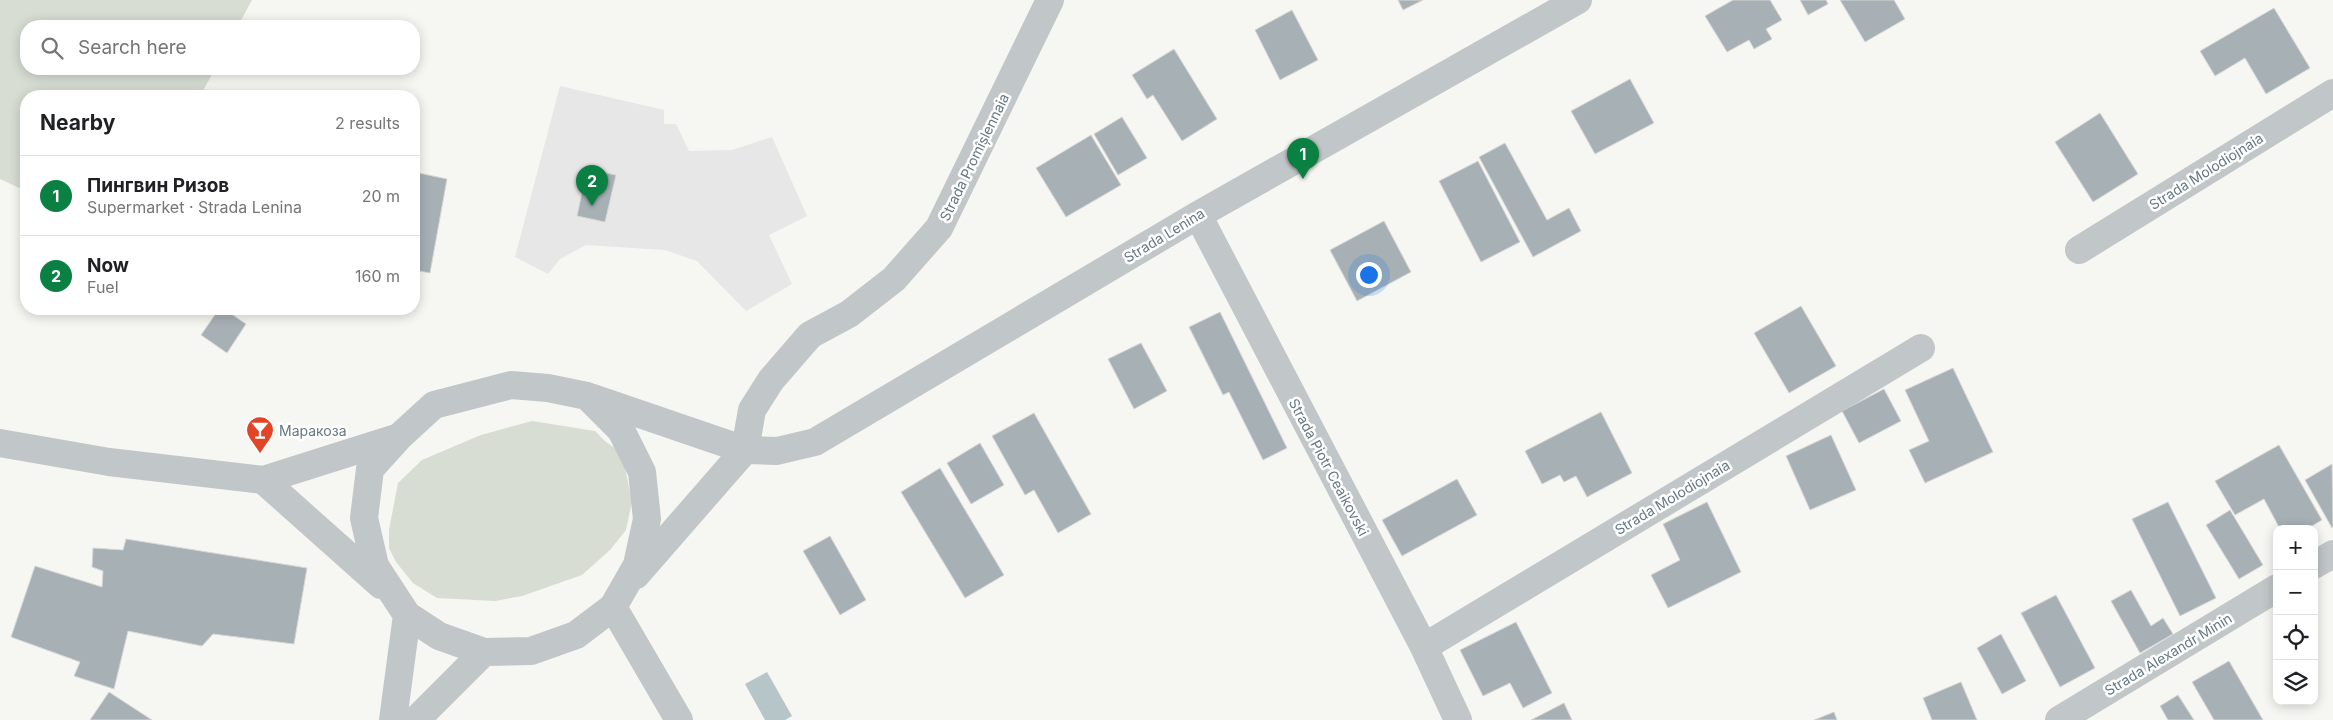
<!DOCTYPE html>
<meta charset="utf-8">
<style>
body{margin:0;font-family:Inter,sans-serif;background:#f6f6f6;color:#202124}
.controls{position:absolute;right:15px;bottom:15px;display:grid;overflow:hidden;border-radius:10px;box-shadow:0 2px 12px #0003}
.controls button{width:45px;height:45px;display:grid;place-items:center;padding:0;border:0;border-bottom:1px solid #e0e0e0;background:#fff;color:#202124;font:25px sans-serif}
.you{position:absolute;left:1368px;top:274px;width:18px;height:18px;margin:-12px;border:4px solid #fff;border-radius:50%;background:#1a73e8;box-shadow:0 0 0 8px #1a73e833}
.badge{display:grid;place-items:center;width:32px;height:32px;border-radius:50%;background:#0b8043;color:#fff;font-size:16px;font-weight:700}
.pin{position:absolute;translate:-50% -41px;filter:drop-shadow(0 1px 2px #0008)}
.pin::after{content:'';position:absolute;top:26px;width:18px;height:15px;background:inherit;clip-path:polygon(0 0,100% 0,50% 100%)}
.list{margin:0;padding:0;list-style:none}
h2{display:flex;justify-content:space-between;align-items:center;height:65px;margin:0;padding:0 20px;font-size:21px}
h2 small{font-size:16px;font-weight:400;color:#757577}
.list li{display:grid;grid-template-columns:32px 1fr auto;gap:15px;align-items:center;box-sizing:border-box;height:80px;padding:0 20px;border-top:1px solid #e0e0e0}
.list b{display:block;font-size:19px;white-space:nowrap}
.list p{margin:0;font-size:16px;white-space:nowrap;color:#757577}
.list em{font-size:16px;font-style:normal;color:#757577}
.icon{flex:none;width:28px;height:28px;fill:none;stroke:currentColor;stroke-width:2;stroke-linecap:round;stroke-linejoin:round}
.map{position:relative;flex:none;width:2333px;height:720px;overflow:hidden}
.search{position:absolute;background:#fff;box-shadow:0 2px 12px #0003;left:20px;top:20px;width:400px;height:55px;display:flex;align-items:center;gap:12px;box-sizing:border-box;padding:0 18px;border-radius:20px;color:#757577;font-size:19px}
.panel{position:absolute;background:#fff;box-shadow:0 2px 12px #0003;left:20px;top:90px;width:400px;height:225px;border-radius:20px}
.map>svg:first-child{display:block}
</style>
<div class="map">
<svg width="2333" height="720" viewBox="0 0 2333 720">
<rect width="100%" height="100%" fill="#f6f6f2"/>
<path fill="#e6e7e6" d="M 560,86 L 664,110 L 664,124 L 676,124 L 689,151 L 732,150 L 772,137 L 807,216 L 769,235 L 792,284 L 746,311 L 697,261 L 665,250 L 586,245 L 560,259 L 548,274 L 515,257 Z"/>
<path fill="#d7ddd3" d="M 0,0 L 252,0 L 238,26 L 26,26 L 26,69 L 215,69 L 200,96 L 26,96 L 26,191 L 0,179 Z
M 532,421 L 595,431 L 606,442 L 618,450 L 624,463 L 632,502 L 626,530 L 610,550 L 582,575 L 522,596 L 495,601 L 437,598 L 413,583 L 396,562 L 389,548 L 389,530 L 398,483 L 422,460 L 481,435 Z"/>
<path fill="#b6c5c7" d="M 767,672 L 792,716 L 785,720 L 765,720 L 745,684 Z"/>
<path fill="#a7b1b5" stroke="#d7d7d5" d="M 1398,0 L 1423,0 L 1403,10 Z
M 1733,0 L 1770,0 L 1782,20 L 1766,29 L 1772,39 L 1754,49 L 1749,40 L 1727,52 L 1705,16 Z
M 1800,0 L 1826,0 L 1828,4 L 1808,15 Z
M 1840,0 L 1894,0 L 1905,19 L 1865,42 Z
M 2274,8 L 2310,68 L 2266,94 L 2245,58 L 2215,76 L 2200,51 Z
M 1292,10 L 1318,60 L 1280,80 L 1255,30 Z
M 1174,49 L 1217,119 L 1182,141 L 1153,95 L 1147,99 L 1132,75 Z
M 1630,79 L 1654,123 L 1595,154 L 1571,111 Z
M 2100,113 L 2138,174 L 2093,202 L 2055,142 Z
M 1122,117 L 1147,158 L 1118,175 L 1094,134 Z
M 1091,135 L 1121,185 L 1066,217 L 1036,168 Z
M 1505,143 L 1547,220 L 1569,208 L 1581,231 L 1533,257 L 1479,157 Z
M 1478,161 L 1520,242 L 1481,262 L 1439,181 Z
M 587,169 L 616,175 L 605,222 L 577,216 Z
M 414,172 L 447,179 L 430,273 L 414,270 Z
M 1384,221 L 1411,272 L 1357,301 L 1330,250 Z
M 1801,306 L 1836,366 L 1789,393 L 1754,333 Z
M 219,309 L 224,309 L 246,324 L 227,353 L 201,335 Z
M 1220,312 L 1287,448 L 1263,460 L 1229,392 L 1223,395 L 1189,327 Z
M 1141,343 L 1167,391 L 1134,409 L 1108,359 Z
M 1953,368 L 1993,452 L 1925,483 L 1909,450 L 1929,441 L 1905,390 Z
M 1884,389 L 1901,421 L 1859,443 L 1842,411 Z
M 1601,412 L 1632,473 L 1587,497 L 1576,476 L 1564,482 L 1560,475 L 1542,484 L 1525,451 Z
M 1034,413 L 1091,514 L 1058,533 L 1034,490 L 1025,495 L 992,436 Z
M 1831,435 L 1856,490 L 1810,510 L 1786,456 Z
M 980,443 L 1004,485 L 971,504 L 947,463 Z
M 2279,445 L 2322,520 L 2307,529 L 2280,529 L 2264,499 L 2235,515 L 2215,481 Z
M 2332,464 L 2333,527 L 2332,528 L 2305,480 Z
M 940,468 L 1004,575 L 965,598 L 901,492 Z
M 1457,479 L 1477,515 L 1402,556 L 1382,520 Z
M 1707,502 L 1741,572 L 1668,608 L 1651,575 L 1680,560 L 1663,524 Z
M 2168,502 L 2216,598 L 2180,616 L 2132,519 Z
M 2230,510 L 2263,565 L 2239,579 L 2206,525 Z
M 830,536 L 866,600 L 840,615 L 803,551 Z
M 126,539 L 307,568 L 294,644 L 213,634 L 202,646 L 128,631 L 114,689 L 74,676 L 80,662 L 11,637 L 35,566 L 102,587 L 103,571 L 92,567 L 93,548 L 123,550 Z
M 2131,590 L 2151,626 L 2163,618 L 2173,634 L 2140,653 L 2111,601 Z
M 2056,595 L 2095,668 L 2060,687 L 2021,613 Z
M 1516,622 L 1552,693 L 1523,708 L 1510,683 L 1483,696 L 1460,650 Z
M 2001,634 L 2026,681 L 2002,694 L 1977,648 Z
M 2229,661 L 2263,720 L 2214,720 L 2192,682 Z
M 1961,682 L 1977,720 L 1932,720 L 1923,698 Z
M 109,692 L 152,720 L 90,720 Z
M 2178,695 L 2194,720 L 2168,720 L 2160,706 Z
M 1564,703 L 1572,720 L 1531,720 Z
M 1834,712 L 1837,720 L 1814,720 Z"/>
<g fill="none" stroke-linecap="round" stroke-linejoin="round">
<path stroke="#c1c6c8" stroke-width="28" d="M 1198,215 L 1424,647 L 1458,720
M 2079,250 L 2333,93
M 587,396 L 621,430 L 642,472 L 647,519 L 637,565 L 613,607 L 576,635 L 531,651 L 484,652 L 439,636 L 407,615 L 375,566 L 364,518 L 370,469 L 399,437 L 434,405 L 511,385 L 548,388 L 587,396 L 745,450 L 777,451 L 815,442 L 1198,215 L 1578,0
M 0,443 L 109,462 L 263,480 L 399,437
M 745,450 L 752,410 L 771,380 L 810,335 L 849,314 L 894,279 L 939,228 L 1050,0
M 263,480 L 381,585
M 2314,565 L 2333,554
M 636,575 L 745,450
M 613,607 L 679,720
M 1424,647 L 1921,348
M 393,720 L 407,615
M 416,720 L 484,652
M 2059,720 L 2277,588"/>
</g>
<defs>
<g id="bar-pin" transform="scale(1.4375)"><path d="M0 17L-7.5 6A9.5 9.5 0 1 1 7.5 6Z" fill="#e24426" stroke="#fff"/><path d="M-6-5H6L.8 .8V4.5H3.5V6h-7V4.5H-.8V.8Z" fill="#fff"/></g>
</defs>
<g fill-rule="evenodd">
<use href="#bar-pin" x="260" y="430"/>
</g>
<g text-anchor="middle" dominant-baseline="central" stroke-width="5" stroke-linejoin="round" paint-order="stroke">
<g font-size="14" fill="#657883" stroke="#fff">
<text transform="translate(974 157) rotate(-64)">Strada Promîșlennaia</text>
<text transform="translate(2206 171) rotate(-32)">Strada Molodiojnaia</text>
<text transform="translate(1164 235) rotate(-31)">Strada Lenina</text>
<text transform="translate(1329 467) rotate(62)">Strada Piotr Ceaikovski</text>
<text transform="translate(1672 497) rotate(-31)">Strada Molodiojnaia</text>
<text transform="translate(2168 654) rotate(-31)">Strada Alexandr Minin</text>
</g>
<g font-size="14" fill="#657883" stroke="#fff" text-anchor="start">
<text x="279" y="430">Маракоза</text>
</g>
</g>
</svg>
<div class="controls">
<button>+</button>
<button>−</button>
<button><svg class="icon" aria-label="locate" viewBox="0 0 24 24"><circle cx="12" cy="12" r="6"/><path d="M12 2v4M12 18v4M2 12h4M18 12h4"/></svg></button>
<button><svg class="icon" aria-label="layers" viewBox="0 0 24 24"><path d="M12 4l9 5-9 5-9-5zM3 14l9 5 9-5"/></svg></button>
</div>
<div class="you"></div>
<div class="pin badge" style="left:1303px;top:179px">1</div>
<div class="pin badge" style="left:592px;top:206px">2</div>
<div class="search"><svg class="icon" aria-label="search" viewBox="0 0 24 24"><circle cx="10" cy="10" r="6"/><path d="M15 15l6 6"/></svg>Search here</div>
<section class="panel">
<h2>Nearby<small>2 results</small></h2>
<ul class="list">
<li><span class="badge">1</span><div><b>Пингвин Ризов</b><p>Supermarket · Strada Lenina</p></div><em>20 m</em></li>
<li><span class="badge">2</span><div><b>Now</b><p>Fuel</p></div><em>160 m</em></li>
</ul>
</section>
</div>
